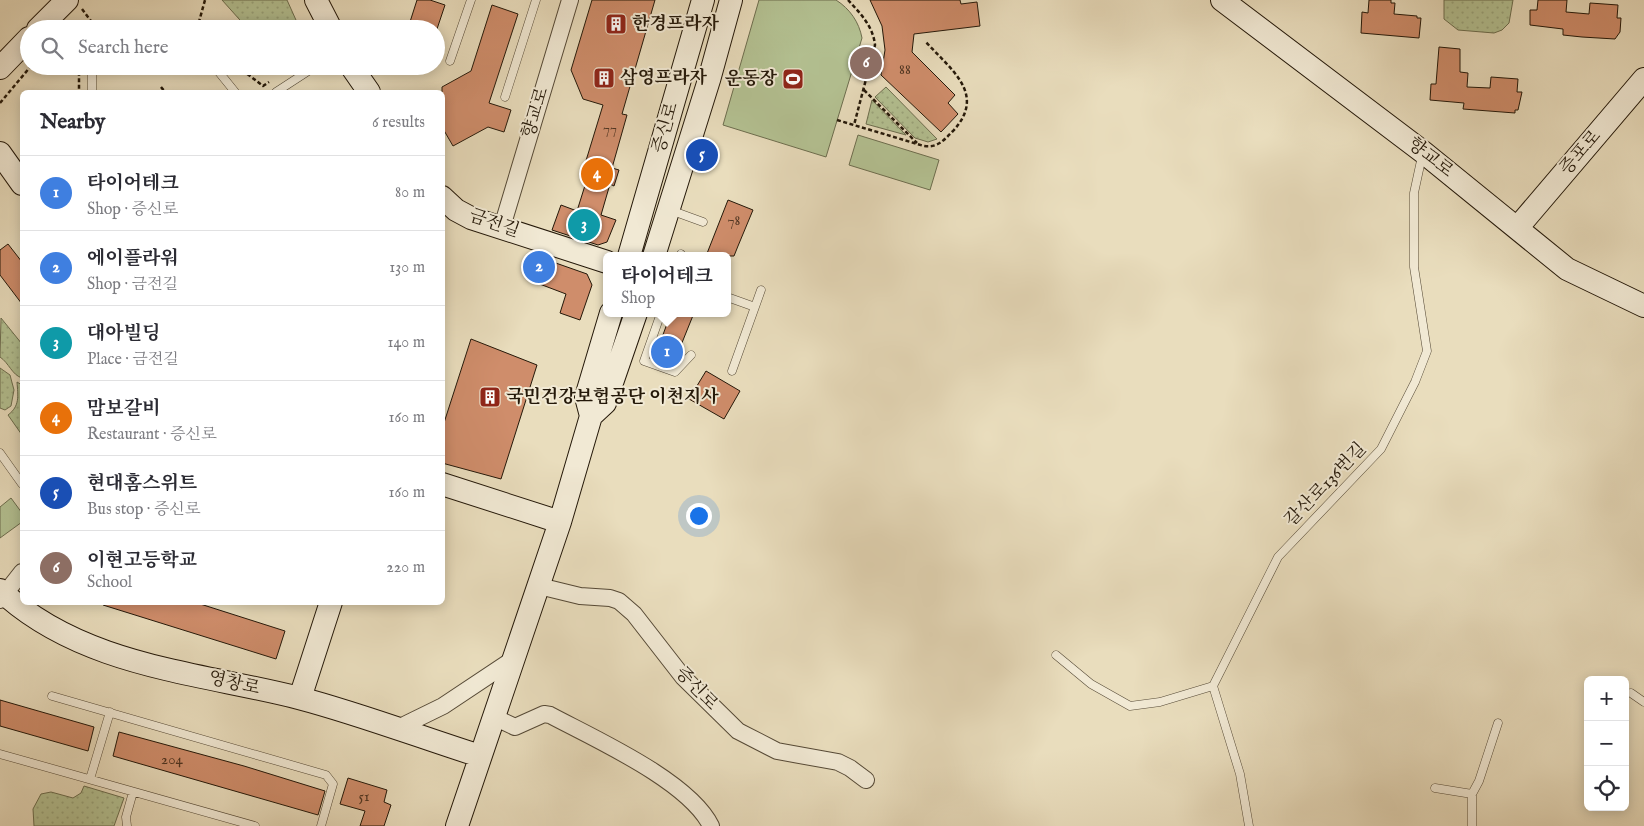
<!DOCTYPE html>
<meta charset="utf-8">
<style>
body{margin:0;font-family:"IM FELL English","Noto Serif KR",serif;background:#f2f2f3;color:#2b2b33}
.controls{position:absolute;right:15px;bottom:15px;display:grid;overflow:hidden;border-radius:8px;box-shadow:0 2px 12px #0003}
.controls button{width:45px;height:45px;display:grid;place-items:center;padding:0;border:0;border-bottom:1px solid #e1e1e2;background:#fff;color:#2b2b33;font:25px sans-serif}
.you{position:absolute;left:698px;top:515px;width:18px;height:18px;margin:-12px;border:4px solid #fff;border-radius:50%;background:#1a73e8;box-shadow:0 0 0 8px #1a73e833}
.badge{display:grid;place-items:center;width:32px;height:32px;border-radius:50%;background:#8f2418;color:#fff;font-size:16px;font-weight:700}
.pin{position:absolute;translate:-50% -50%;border:2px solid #fff;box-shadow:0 1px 5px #0006}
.popup{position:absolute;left:603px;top:252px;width:128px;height:65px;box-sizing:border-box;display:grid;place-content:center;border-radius:8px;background:#fff;filter:drop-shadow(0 1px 4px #0005);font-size:16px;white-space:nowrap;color:#7c7c81}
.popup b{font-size:19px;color:#2b2b33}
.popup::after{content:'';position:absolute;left:50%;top:100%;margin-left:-10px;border:10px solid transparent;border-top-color:#fff}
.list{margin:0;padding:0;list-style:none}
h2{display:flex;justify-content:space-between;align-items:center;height:65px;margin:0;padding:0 20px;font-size:21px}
h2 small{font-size:16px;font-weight:400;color:#7c7c81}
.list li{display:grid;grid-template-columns:32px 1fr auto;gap:15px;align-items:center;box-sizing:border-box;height:75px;padding:0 20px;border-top:1px solid #e1e1e2}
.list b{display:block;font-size:19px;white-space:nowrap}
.list p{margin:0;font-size:16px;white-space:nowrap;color:#7c7c81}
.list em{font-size:16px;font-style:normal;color:#7c7c81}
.icon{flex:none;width:28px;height:28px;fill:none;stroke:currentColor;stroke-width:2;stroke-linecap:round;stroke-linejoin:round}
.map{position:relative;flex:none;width:1644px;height:826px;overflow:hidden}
.search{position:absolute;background:#fff;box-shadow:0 2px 12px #0003;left:20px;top:20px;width:425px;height:55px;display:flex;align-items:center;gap:12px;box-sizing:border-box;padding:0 18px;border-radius:28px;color:#7c7c81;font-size:19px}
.panel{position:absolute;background:#fff;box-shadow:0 2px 12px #0003;left:20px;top:90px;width:425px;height:515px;border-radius:8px}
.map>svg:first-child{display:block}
</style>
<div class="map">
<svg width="1644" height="826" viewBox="0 0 1644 826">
<defs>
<pattern id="grass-dots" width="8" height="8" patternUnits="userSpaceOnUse" patternTransform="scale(1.25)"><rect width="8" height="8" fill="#b4c293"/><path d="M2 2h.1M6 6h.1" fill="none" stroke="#9ba67d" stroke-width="1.8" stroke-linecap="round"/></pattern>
</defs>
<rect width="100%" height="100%" fill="#e9ddbd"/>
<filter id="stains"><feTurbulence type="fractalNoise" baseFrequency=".004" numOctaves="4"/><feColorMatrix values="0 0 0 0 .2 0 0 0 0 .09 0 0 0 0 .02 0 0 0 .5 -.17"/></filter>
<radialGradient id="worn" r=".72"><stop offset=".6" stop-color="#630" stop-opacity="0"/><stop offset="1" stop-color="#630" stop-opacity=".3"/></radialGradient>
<path fill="url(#grass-dots)" stroke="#6c6d4e" d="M 222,0 L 287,0 L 300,29 L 248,29 Z
M 1444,0 L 1513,0 L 1509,23 L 1502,30 L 1494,33 L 1458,30 L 1444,19 Z
M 886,87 L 937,139 L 928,142 L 915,138 L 875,97 Z
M 872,100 L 906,135 L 866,124 Z
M 1,318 L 22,344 L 22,378 C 12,375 9,363 0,357 Z
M 0,368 L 10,375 L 14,390 L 11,406 L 5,410 L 0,408 Z
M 17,382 L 22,385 L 22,435 L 8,415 C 20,406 18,396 17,382 Z
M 84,786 L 124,798 L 114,826 L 34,826 L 33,809 L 41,794 L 51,792 L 73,798 L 81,793 Z"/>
<path fill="#b4c293" stroke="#6c6d4e" d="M 759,0 L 836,0 C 850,9 859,22 862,38 L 826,157 L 723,125 Z
M 858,135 L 939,160 L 930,190 L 849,165 Z
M 11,498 L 22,513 L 22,522 L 0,538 L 0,507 Z"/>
<path fill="#cf8d6b" stroke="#241809" d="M 417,0 L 430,0 L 445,5 L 437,29 L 411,29 L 412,26 L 409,25 Z
M 592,0 L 655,0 L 622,114 L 627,115 L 612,168 L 619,170 L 614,186 L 610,184 L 601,215 L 616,220 L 607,242 L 598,245 L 552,230 L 561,205 L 577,211 L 587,179 L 581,177 L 603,105 L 583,99 L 571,70 Z
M 870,0 L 960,0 L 961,4 L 977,2 L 980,26 L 914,34 L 912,52 L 955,95 L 948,103 L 958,114 L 941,132 L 881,75 L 885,50 L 882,26 Z
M 1369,0 L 1391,0 L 1391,3 L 1395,3 L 1394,14 L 1417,16 L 1417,18 L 1421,18 L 1419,38 L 1361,33 L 1362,12 L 1368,13 Z
M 1538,0 L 1567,0 L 1566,12 L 1589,14 L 1590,3 L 1618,5 L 1617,18 L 1621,18 L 1620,32 L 1615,39 L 1582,37 L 1563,35 L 1563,29 L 1530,25 L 1530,10 L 1537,10 Z
M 492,5 L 518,14 L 489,103 L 511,110 L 504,132 L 488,127 L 453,146 L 442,127 L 442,87 L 471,71 Z
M 1439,47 L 1460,49 L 1460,72 L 1468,73 L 1467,87 L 1490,88 L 1491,77 L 1518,79 L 1517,92 L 1522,92 L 1518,110 L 1515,110 L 1515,113 L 1463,109 L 1464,103 L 1430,100 L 1431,84 L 1436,84 Z
M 728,200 L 753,210 L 738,246 L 734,256 L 706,256 Z
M 8,244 L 22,262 L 22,304 L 0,275 L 0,250 Z
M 533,255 L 587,274 L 592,285 L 580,320 L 560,313 L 566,294 L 537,283 L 540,275 L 527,271 Z
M 671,313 L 694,313 L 673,365 L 654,359 Z
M 471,339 L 537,365 L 501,479 L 442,463 L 442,429 Z
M 706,371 L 740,391 L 724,419 L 689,399 Z
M 104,602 L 194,602 L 285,631 L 276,659 L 103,605 Z
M 0,700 L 94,727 L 88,751 L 0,726 Z
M 119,732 L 244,766 L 325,791 L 318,815 L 113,756 Z
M 348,778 L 387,790 L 384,802 L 391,805 L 384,826 L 360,826 L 365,811 L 340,804 Z"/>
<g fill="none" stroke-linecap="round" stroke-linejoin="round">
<g stroke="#554936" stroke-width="9">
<path id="lane" d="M 51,19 L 62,29
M 450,61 L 471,0
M 92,66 L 92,92
M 214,66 L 235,92
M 276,92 L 316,66
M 505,97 L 536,0
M 670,210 L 703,222
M 680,256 L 681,254
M 727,297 L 755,307
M 661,313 L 644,361 L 675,372 L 691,355
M 732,371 L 761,290
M 0,453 L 22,484
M 1056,655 L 1091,684 L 1130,706 L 1160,702 L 1213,686
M 1631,693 L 1644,702
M 52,696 L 326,775 L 333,784 L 321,826
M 0,754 L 255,826
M 90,779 L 110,712
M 1435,788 L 1472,794 L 1472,826
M 1472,794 L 1479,781 L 1498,723
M 127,826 L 126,817 L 133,792
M 1249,826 L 1240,774 L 1213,686 L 1278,557 L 1381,449 L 1415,382 L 1427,351 L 1414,267 L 1414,193 L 1422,156"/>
</g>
<g stroke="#554936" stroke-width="18">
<path id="street" d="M 502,227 L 570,0
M 539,586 L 580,596 L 610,598 L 619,601 L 634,614 L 683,677 L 738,731 L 777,751 L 838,762 L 850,768 L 866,780
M 0,600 L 22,572
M 494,717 L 515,727 L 544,714 L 550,715 C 595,739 689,781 711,826
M 396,729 L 443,706 L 515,658"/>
</g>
<g stroke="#241809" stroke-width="24">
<path id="secondary" d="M 316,0 L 331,29
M 1222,0 L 1423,152 L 1567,269 L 1644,306
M 38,29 L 67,0
M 351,66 L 369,92
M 0,68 L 29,38
M 0,153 L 22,184
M 442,197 L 456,210 L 471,218 L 607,262
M 1518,227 L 1644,79
M 629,256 L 703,0
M 654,256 L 709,80 L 731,0
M 591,416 L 605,403 L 636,313
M 442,484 L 560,522
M 0,590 C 81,666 196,672 299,698 C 360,714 420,737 480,756
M 300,698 L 331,602
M 457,826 L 560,522 L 591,416 L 586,397 L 611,313"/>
</g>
<path stroke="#241809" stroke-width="2.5" stroke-dasharray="4 2.5" stroke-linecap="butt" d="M 848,0 C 860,13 873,26 875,45 L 854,125
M 82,9 L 97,29
M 197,29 L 205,0
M 77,66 L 79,68 L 79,92
M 237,66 L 263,86 L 269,82
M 161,87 L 165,92
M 864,90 L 917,143
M 0,103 L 31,66
M 837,120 L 924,146 C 938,148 944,140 953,131 C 987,94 951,70 926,42"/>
<use href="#lane" stroke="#f1e9d4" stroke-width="8"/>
<use href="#street" stroke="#f1e9d4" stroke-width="16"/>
<use href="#secondary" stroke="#f1e9d4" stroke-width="22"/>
</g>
<defs>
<g id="building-square" transform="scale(1.125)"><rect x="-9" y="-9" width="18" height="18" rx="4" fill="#8f2418" stroke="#f1e9d4"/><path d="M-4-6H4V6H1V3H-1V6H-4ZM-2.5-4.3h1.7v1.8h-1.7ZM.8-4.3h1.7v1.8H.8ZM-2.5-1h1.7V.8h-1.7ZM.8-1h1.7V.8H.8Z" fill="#fff"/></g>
<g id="stadium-square" transform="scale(1.125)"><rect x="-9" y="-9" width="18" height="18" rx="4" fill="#8f2418" stroke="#f1e9d4"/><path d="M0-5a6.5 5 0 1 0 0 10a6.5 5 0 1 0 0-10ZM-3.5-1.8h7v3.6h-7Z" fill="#fff"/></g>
</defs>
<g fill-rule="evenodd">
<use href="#building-square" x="616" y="24"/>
<use href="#building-square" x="604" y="78"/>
<use href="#stadium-square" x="793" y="79"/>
<use href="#building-square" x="490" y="397"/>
</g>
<g text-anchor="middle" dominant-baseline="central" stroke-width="4" stroke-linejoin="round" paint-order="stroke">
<g font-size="15" fill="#4f3522">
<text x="905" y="69">88</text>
<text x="610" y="128">77</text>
<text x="734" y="220">78</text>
<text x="172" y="759">204</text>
<text x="364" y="796">51</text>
</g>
<g font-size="18" font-weight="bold" fill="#241809" stroke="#f1e9d4" text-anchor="start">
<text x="632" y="24">한경프라자</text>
<text x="620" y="78">삼영프라자</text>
<text x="777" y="79" text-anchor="end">운동장</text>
<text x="506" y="397">국민건강보험공단 이천지사</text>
</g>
<g font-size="18" fill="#241809" stroke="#f1e9d4">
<text transform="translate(536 113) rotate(-73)">향교로</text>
<text transform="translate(666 128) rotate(-74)">증신로</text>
<text transform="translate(1581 153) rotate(-49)">증포로</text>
<text transform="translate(1430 158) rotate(38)">향교로</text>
<text transform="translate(494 224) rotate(19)">금전길</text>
<text transform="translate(1326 485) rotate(-46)">갈산로136번길</text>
<text transform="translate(234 684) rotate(13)">영창로</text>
<text transform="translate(696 689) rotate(46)">증신로</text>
</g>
</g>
<rect width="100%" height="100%" filter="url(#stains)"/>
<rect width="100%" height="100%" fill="url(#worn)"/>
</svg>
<div class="controls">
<button>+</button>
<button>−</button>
<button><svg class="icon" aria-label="locate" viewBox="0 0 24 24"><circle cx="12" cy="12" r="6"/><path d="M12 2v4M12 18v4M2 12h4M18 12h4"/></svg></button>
</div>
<div class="you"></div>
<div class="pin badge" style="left:667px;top:352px;background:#3f7fe0">1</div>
<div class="popup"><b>타이어테크</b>Shop</div>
<div class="pin badge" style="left:539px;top:267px;background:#3f7fe0">2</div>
<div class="pin badge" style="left:584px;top:225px;background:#0f9aa8">3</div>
<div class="pin badge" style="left:597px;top:174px;background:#e8710a">4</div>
<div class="pin badge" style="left:702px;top:155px;background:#1a4fb4">5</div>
<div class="pin badge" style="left:866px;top:63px;background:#8d6e63">6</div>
<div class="search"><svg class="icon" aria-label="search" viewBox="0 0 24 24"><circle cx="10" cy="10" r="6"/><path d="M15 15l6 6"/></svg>Search here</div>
<section class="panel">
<h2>Nearby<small>6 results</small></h2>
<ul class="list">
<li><span class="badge" style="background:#3f7fe0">1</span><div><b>타이어테크</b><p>Shop · 증신로</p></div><em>80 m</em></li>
<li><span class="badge" style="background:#3f7fe0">2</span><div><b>에이플라워</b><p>Shop · 금전길</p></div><em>130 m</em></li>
<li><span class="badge" style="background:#0f9aa8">3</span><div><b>대아빌딩</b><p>Place · 금전길</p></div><em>140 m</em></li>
<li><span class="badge" style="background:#e8710a">4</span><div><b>맘보갈비</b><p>Restaurant · 증신로</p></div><em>160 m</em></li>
<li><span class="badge" style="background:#1a4fb4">5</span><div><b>현대홈스위트</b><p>Bus stop · 증신로</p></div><em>160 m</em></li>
<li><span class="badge" style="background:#8d6e63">6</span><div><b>이현고등학교</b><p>School</p></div><em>220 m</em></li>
</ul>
</section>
</div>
